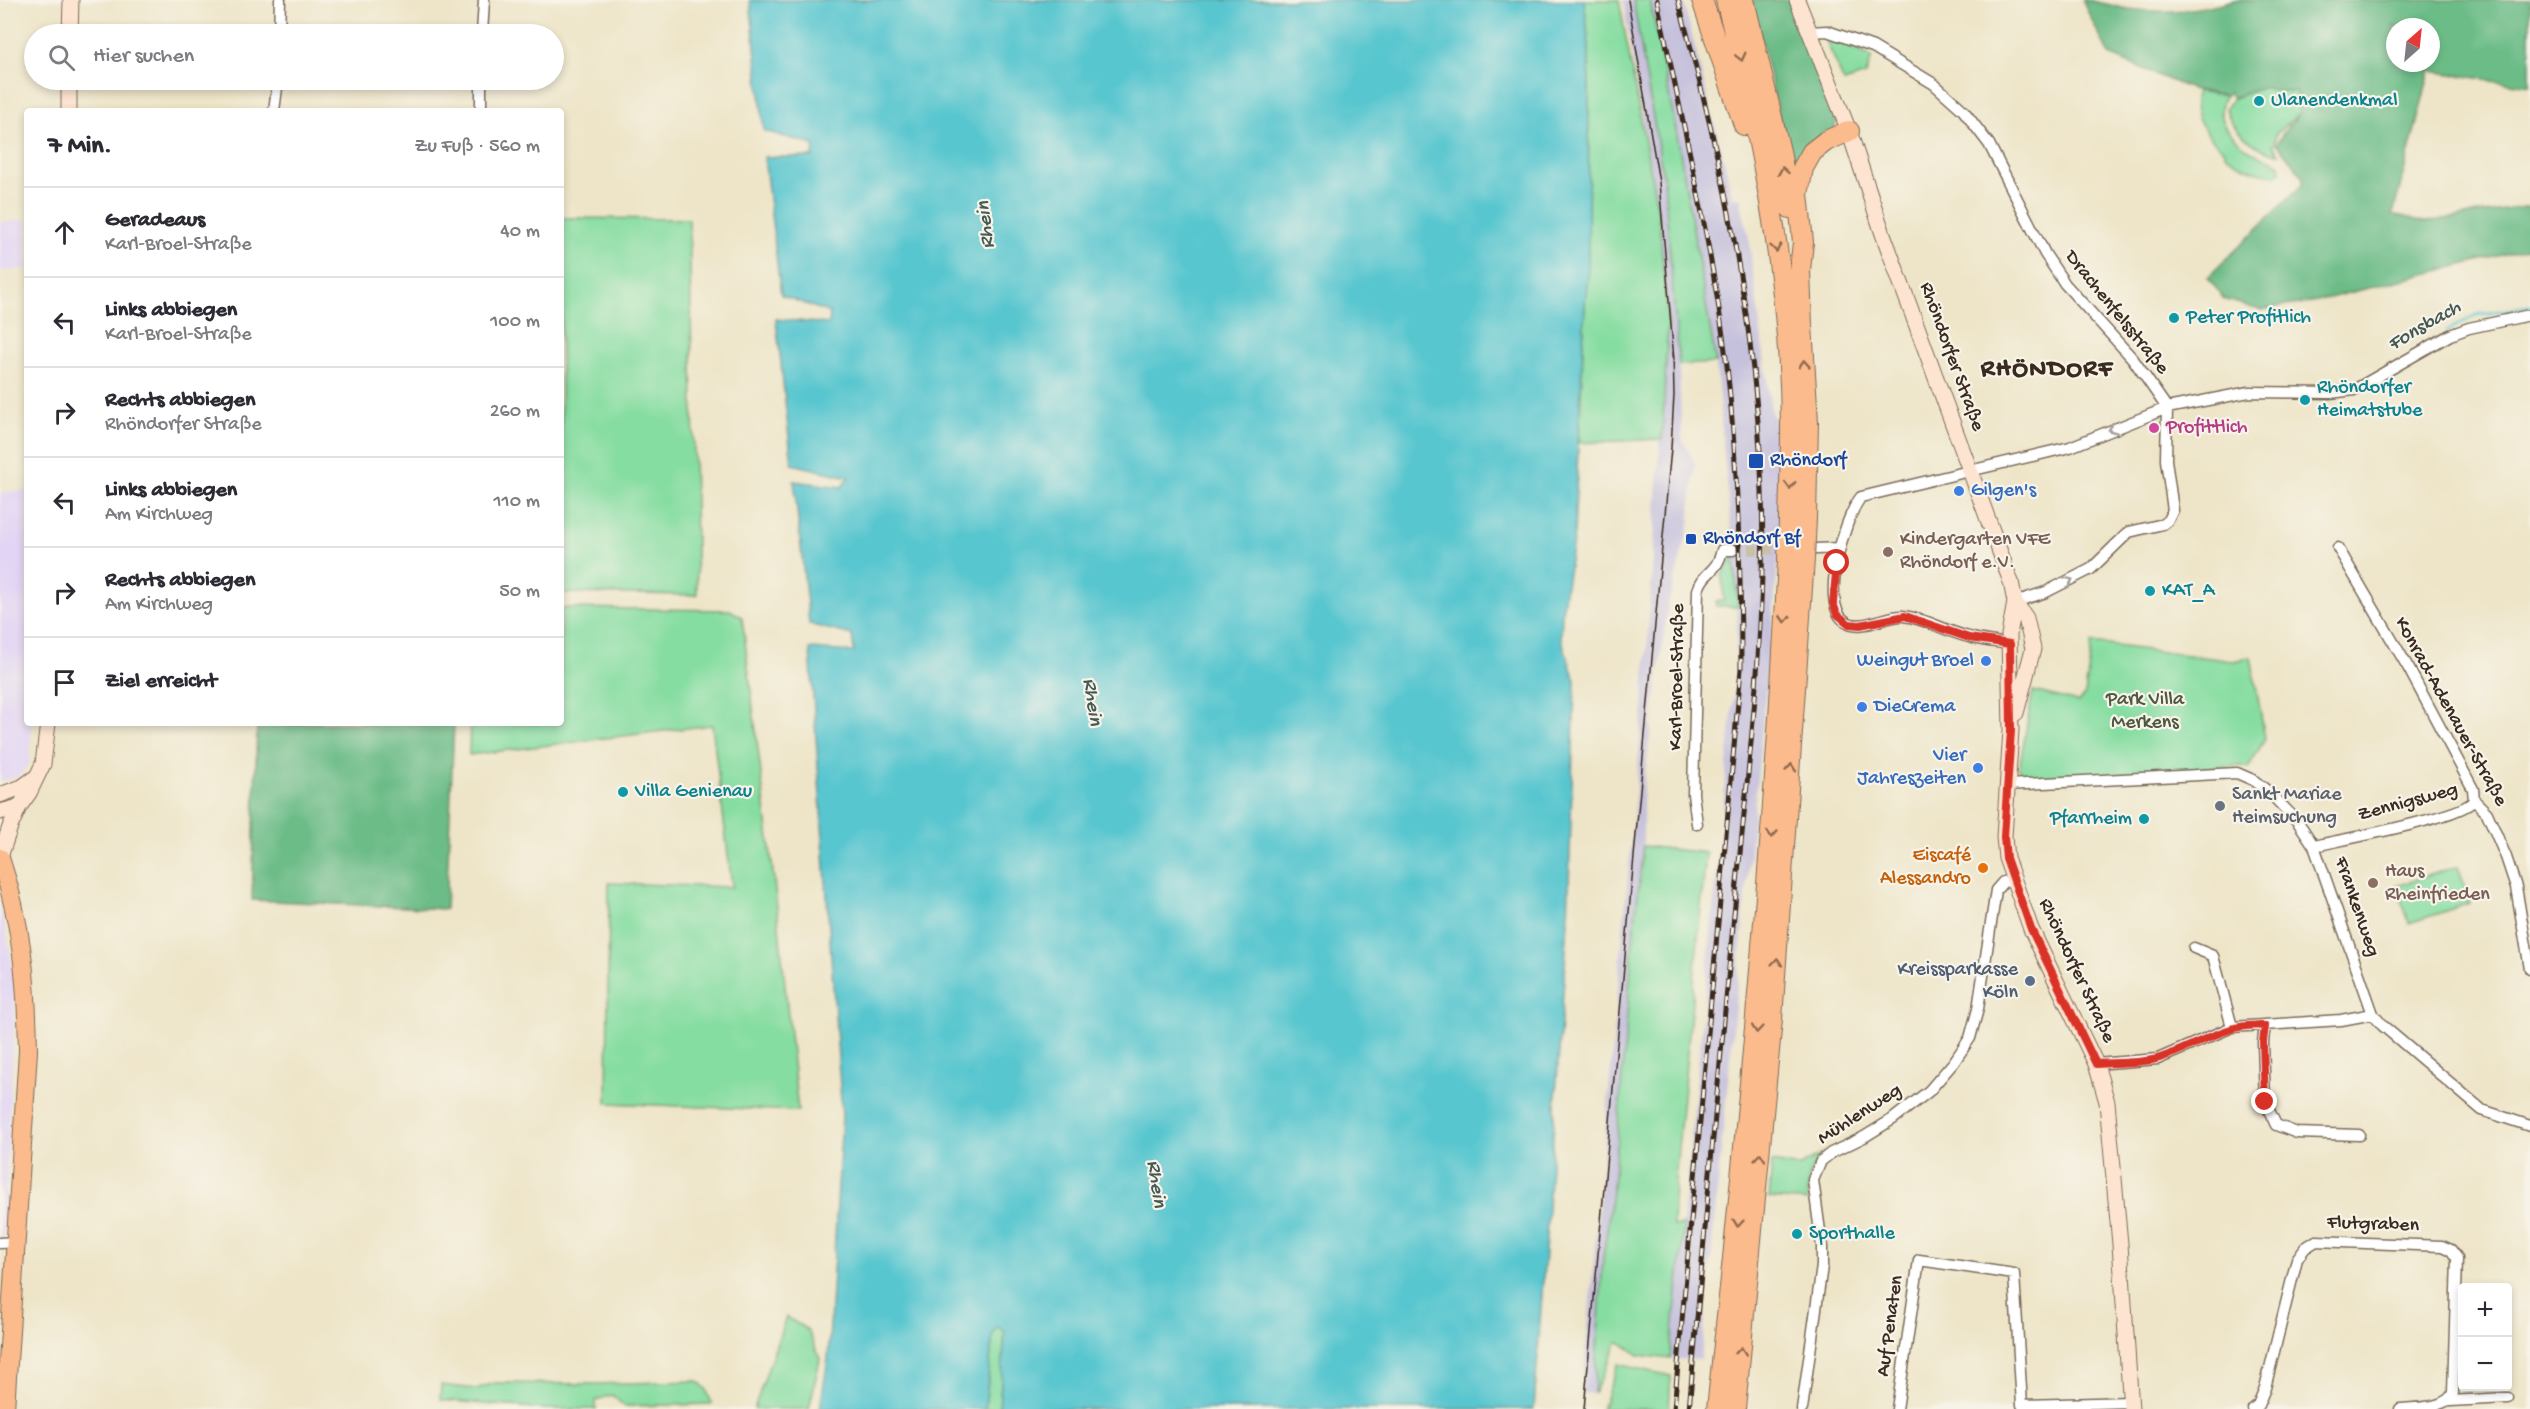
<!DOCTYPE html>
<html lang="de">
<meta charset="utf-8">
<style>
body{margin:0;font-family:"Gochi Hand",sans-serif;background:#f2f2f3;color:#2b2b33}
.controls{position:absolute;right:18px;bottom:18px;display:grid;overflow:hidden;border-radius:6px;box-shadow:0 3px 9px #0003}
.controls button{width:54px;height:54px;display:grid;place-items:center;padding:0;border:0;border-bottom:2px solid #e1e1e2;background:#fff;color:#2b2b33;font:30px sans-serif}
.compass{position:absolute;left:2386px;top:18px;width:54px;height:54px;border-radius:50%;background:#fff;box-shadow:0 3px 9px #0003;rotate:27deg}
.stop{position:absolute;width:18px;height:18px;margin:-14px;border:4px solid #d93025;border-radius:50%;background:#fff}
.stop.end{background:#d93025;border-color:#fff;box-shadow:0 2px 6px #0008}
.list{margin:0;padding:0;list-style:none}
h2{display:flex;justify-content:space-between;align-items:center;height:78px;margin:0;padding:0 24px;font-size:26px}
h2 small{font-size:20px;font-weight:400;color:#7c7c81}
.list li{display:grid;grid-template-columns:39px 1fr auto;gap:18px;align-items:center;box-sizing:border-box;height:90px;padding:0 24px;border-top:2px solid #e1e1e2}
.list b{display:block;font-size:22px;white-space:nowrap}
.list p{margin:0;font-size:20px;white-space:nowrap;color:#7c7c81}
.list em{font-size:20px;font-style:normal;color:#7c7c81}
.icon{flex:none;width:33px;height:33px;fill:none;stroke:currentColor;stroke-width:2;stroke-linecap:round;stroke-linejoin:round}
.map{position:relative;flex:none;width:2530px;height:1409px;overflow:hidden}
.search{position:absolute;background:#fff;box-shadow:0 3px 9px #0003;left:24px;top:24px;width:540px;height:66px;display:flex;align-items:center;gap:15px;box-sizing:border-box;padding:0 21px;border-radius:33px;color:#7c7c81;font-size:22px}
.panel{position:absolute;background:#fff;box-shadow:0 3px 9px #0003;left:24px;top:108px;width:540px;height:618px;border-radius:6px}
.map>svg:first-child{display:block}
</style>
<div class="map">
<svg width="2530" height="1409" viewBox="0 0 2530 1409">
<rect width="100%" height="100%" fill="#f7f3e8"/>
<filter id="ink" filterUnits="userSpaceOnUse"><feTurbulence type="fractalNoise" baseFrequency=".0167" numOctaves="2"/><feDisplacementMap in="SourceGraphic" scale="12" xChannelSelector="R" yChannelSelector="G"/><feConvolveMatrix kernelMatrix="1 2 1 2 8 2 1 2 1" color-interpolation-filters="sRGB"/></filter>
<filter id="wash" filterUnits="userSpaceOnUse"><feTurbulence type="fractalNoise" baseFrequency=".008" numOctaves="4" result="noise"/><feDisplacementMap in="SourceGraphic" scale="24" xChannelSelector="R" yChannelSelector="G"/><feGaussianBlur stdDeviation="1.35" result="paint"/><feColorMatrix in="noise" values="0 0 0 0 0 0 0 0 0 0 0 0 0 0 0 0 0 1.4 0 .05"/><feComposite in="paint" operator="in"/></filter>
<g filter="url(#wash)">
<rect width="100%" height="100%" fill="#eee5c8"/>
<path fill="#e1d4f4" d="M 27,220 L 27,268 L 0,271 L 0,222 Z
M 27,490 L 27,723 L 32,723 L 29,764 L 18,777 L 0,781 L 0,493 Z
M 0,902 L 14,973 L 15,1013 L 3,1238 L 0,1238 Z"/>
<path fill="#c5c0db" d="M 1623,0 L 1633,0 L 1664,181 L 1677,324 L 1682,439 L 1695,463 L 1689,528 L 1668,604 L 1643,788 L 1643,846 L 1633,940 L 1614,1177 L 1603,1259 L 1594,1394 L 1582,1393 L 1644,697 L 1668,323 L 1659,218 Z
M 1650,0 L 1683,0 L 1733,198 L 1740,197 L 1749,239 L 1771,412 L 1781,430 L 1780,542 L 1701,1360 L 1670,1359 L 1735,681 L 1738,607 L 1716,363 L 1678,140 Z"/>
<path fill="#86dda1" stroke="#608460" stroke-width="1.5" d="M 1584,0 L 1619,0 L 1659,218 L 1668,323 L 1662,439 L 1579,443 L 1585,303 L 1588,275 L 1589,46 Z
M 1633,0 L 1650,0 L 1678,140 L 1716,363 L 1679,365 L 1664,181 Z
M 1833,40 L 1872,57 L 1866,75 L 1844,82 L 1827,43 Z
M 2264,87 L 2282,92 L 2296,92 L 2299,113 L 2276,134 L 2273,145 L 2279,154 C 2258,151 2231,131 2226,109 L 2233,98 Z
M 2197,91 L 2225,96 C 2211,120 2237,144 2258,155 C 2265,158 2273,159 2280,164 L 2281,171 L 2277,175 C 2257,174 2240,167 2225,154 L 2225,150 C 2207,138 2189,113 2197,91 Z
M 561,218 L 689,219 L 697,595 L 561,593 Z
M 1734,556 L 1738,607 L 1716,606 L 1716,601 L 1724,601 L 1722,575 Z
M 561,608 L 730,610 L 742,617 L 775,889 L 798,1111 L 607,1103 L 609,883 L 732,887 L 712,725 L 469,755 L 470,723 L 561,723 Z
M 2092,643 L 2234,661 L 2251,657 L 2265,739 L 2248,768 L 2240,766 L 2033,781 L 2019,769 L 2033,691 L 2078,702 L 2085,694 Z
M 1643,846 L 1706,853 L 1675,1181 L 1673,1226 L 1684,1225 L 1670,1359 L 1639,1355 L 1618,1341 L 1594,1394 L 1603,1259 L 1614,1177 L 1633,940 Z
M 2458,866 L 2470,903 L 2409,923 L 2397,886 Z
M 1822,1154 C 1808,1170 1807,1181 1808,1201 L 1769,1198 L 1772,1162 L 1799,1167 Z
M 786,1317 L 808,1330 L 820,1359 L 809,1409 L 754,1409 Z
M 998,1327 L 1005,1332 L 999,1409 L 985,1409 L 993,1332 Z
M 1618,1364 L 1671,1376 L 1669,1409 L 1602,1409 Z
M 698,1381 L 706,1389 L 712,1404 L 624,1406 L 612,1395 L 596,1400 L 596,1409 L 546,1409 L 440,1400 L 441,1385 L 476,1389 L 495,1383 L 595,1384 Z"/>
<path fill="#6cbc87" stroke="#547352" stroke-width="1.5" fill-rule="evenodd" d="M 1752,0 L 1789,0 L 1836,119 L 1835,129 L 1792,174 Z
M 2082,0 C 2097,0 2113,7 2128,9 C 2165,14 2198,10 2235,0 L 2530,0 L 2530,86 L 2430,71 L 2393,214 L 2425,222 L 2530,206 L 2530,248 L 2317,301 L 2260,310 L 2224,299 L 2208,277 L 2303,184 L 2303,176 L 2276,143 L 2299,113 L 2296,92 L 2282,92 L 2264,87 L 2233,98 L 2229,93 L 2225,96 L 2191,89 L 2109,55 ZM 2395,27 L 2431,27 L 2431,63 L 2395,63 Z
M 257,723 L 454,723 L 446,909 L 252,900 Z"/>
<path fill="#59c6cf" stroke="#4a7876" stroke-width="1.5" d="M 750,0 L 1584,0 L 1589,46 L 1588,275 L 1585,303 L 1574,534 L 1562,612 L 1561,638 L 1575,680 L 1568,921 L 1534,1409 L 999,1409 L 1005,1332 L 998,1327 L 993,1332 L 985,1409 L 820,1409 L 828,1359 L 842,1116 L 810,649 L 854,652 L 852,635 L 809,624 L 794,481 L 842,487 L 848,477 L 792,464 L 776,319 L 829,324 L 830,313 L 781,295 L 764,157 L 813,157 L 814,145 L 764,131 Z"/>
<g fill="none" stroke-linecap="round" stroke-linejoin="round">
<path stroke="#59c6cf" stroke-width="3" d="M 2447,331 L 2476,315 L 2530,306"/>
</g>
</g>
<g filter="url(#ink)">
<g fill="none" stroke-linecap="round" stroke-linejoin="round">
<path stroke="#cac0a6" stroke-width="10" stroke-dasharray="10 5" stroke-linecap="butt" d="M 1733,550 L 1793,549"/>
<g stroke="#7a6b5a" stroke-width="13">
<path id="street" d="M 1809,32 L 1827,31 L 1873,47 L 1934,84 L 1963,110 L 1989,144 L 2045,254 L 2065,284 L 2133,359 L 2167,408 L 2166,460 L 2173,510 L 2168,520 L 2163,524 L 2129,532 L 2091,569 L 2046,592 L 2015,602
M 279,34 L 280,0
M 482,34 L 484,0
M 274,111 L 278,80
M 481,111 L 481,80
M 2338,548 L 2409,669 L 2473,789 L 2474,800 L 2487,813 L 2506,857 L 2516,887 L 2530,969
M 1816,549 L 1840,548
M 2010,644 C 1996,642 1982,641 1969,637 C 1947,632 1925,618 1903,616 C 1886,615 1861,632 1845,621 C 1819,604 1844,518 1861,497 L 2070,447 L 2167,408 L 2249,392 L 2330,393 L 2354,390 L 2450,335 L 2469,328 L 2530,315
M 2007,785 L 2237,773 L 2253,780 L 2270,793 L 2298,822 L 2314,846 L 2373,1014 L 2382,1025 L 2482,1110 L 2530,1126
M 1697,824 L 1693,794 L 1698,590 C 1704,570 1717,574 1722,550 L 1733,550
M 2314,846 C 2340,840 2465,817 2474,800
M 2194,948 L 2213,956 L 2232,1027
M 2265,1026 L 2263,1042 L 2265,1102 L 2276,1125 L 2297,1133 L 2359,1135
M 2096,1064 L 2158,1059 L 2232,1027 L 2341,1020 L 2373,1014
M 0,1243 L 16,1242
M 2450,1401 L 2508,1398
M 1802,1409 L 1822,1266 L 1822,1246 L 1813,1180 L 1821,1161 L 1831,1153 L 1864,1137 L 1893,1119 L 1929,1091 L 1954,1062 L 1970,1038 L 1978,1009 L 1996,890 L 2003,882 L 2012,880
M 1897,1409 L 1919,1260 L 2014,1274 L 2022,1405 L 2130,1402
M 2253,1409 L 2258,1405 L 2265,1388 L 2297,1259 L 2305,1248 L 2316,1241 L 2442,1246 L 2451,1250 L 2457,1258 L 2453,1393 C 2446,1409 2417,1407 2400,1409"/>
</g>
<g stroke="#7a6b5a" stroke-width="17">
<path id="secondary" d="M 1797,0 L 1849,131 L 1883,234 L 2011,582 L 2015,602 L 2026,618 L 2033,649 L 2016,713
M 70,34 L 71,0
M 69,111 L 69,80
M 2015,602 L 2009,635 L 2011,730 L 2004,837 L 2006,858 L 2031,929 L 2096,1064 L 2107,1102 L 2120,1244 L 2131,1409
M 0,795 L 22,787 L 36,777
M 0,812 L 19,807
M 0,857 L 10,827 L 19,807 L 29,793 L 43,764 L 48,723"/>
</g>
<g stroke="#7a6b5a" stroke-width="20">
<path id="primary" d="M 0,858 C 22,923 27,982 28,1051 L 5,1409"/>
</g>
<g stroke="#7a6b5a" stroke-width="22">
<path id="highway" d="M 1702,0 L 1744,125
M 1726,0 C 1761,136 1790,283 1791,424 C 1791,456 1790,488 1789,520
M 1744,0 L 1780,151 L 1790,208
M 1806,519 L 1808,422 L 1802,325 L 1800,270 L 1803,242 L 1798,194 L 1803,168 L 1812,152 L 1826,141 L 1849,131
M 1717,1409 C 1748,1127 1774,844 1788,560
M 1735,1409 L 1772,1019 L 1804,559"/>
</g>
<use href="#street" stroke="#fff" stroke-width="10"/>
<use href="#secondary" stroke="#fde4d1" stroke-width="15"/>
<use href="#primary" stroke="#fbbb8c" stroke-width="18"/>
<use href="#highway" stroke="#fbbb8c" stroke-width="20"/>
<path stroke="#3b2a1e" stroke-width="1.5" d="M 1628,0 L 1659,182 L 1674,360
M 1584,1409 L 1671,448 L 1674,395 L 1673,352"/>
<g stroke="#3b2a1e" stroke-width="5">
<path id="rail" d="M 1657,0 C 1682,121 1712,243 1727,366 C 1738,467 1741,567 1741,669 L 1674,1409
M 1678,0 C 1723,163 1756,322 1762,491 C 1766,622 1750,753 1737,883 C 1720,1058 1704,1234 1689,1409"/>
</g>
<use href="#rail" stroke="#f7f3e8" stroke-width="3" stroke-dasharray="9" stroke-linecap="butt"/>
<g stroke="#7a6b5a" stroke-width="22" stroke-linecap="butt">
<path id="highway-bridge" d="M 1804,559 L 1806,519
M 1788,560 L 1789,520"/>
</g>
<use href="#highway-bridge" stroke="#fbbb8c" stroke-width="20"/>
</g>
<defs><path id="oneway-chevron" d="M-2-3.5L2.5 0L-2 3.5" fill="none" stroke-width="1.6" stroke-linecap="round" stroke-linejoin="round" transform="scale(1.5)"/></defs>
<g stroke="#916b50">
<use href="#oneway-chevron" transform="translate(1741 57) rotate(76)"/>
<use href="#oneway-chevron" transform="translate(1783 171) rotate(-100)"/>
<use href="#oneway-chevron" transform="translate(1776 248) rotate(83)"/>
<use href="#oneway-chevron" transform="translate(1804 364) rotate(-94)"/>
<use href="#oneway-chevron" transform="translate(1790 485) rotate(91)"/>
<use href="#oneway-chevron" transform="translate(1785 619) rotate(93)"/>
<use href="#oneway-chevron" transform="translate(1791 768) rotate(-86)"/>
<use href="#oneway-chevron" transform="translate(1772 834) rotate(94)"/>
<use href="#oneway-chevron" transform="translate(1777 962) rotate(-85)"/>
<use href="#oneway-chevron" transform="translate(1757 1029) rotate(95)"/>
<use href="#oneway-chevron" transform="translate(1760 1157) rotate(-85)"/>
<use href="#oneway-chevron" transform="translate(1738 1223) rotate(96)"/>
<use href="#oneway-chevron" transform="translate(1741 1351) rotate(-84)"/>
</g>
<g stroke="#a79f9a">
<use href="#oneway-chevron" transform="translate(2112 429) rotate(156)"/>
<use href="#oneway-chevron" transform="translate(2069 581) rotate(-26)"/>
</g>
</g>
<g fill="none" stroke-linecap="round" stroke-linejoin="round" filter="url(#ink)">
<path stroke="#d93025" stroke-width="8" d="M 1837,563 L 1833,603 L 1837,614 L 1849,624 L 1860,625 L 1905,616 L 1969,638 L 2010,644 L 2011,730 L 2004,837 L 2006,858 L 2031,929 L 2096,1064 C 2117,1062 2141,1064 2160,1058 C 2198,1046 2225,1022 2265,1026 L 2263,1042 L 2265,1102"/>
</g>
<g fill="#0f9aa8" stroke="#f7f3e8" stroke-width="2">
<circle cx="2259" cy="101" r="6"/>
<circle cx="2174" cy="318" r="6"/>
<circle cx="2305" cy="400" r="6"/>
<circle cx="2150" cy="591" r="6"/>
<circle cx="623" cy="792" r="6"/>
<circle cx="2144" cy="819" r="6"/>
<circle cx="1797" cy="1234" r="6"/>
</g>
<circle fill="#d1479c" stroke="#f7f3e8" stroke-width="2" cx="2154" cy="428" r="6"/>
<g fill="#1a4fb4" stroke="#f7f3e8" stroke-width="2">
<rect x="1748" y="453" width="16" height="16" rx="3"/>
<rect x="1685" y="533" width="12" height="12" rx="3"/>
</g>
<g fill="#3f7fe0" stroke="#f7f3e8" stroke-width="2">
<circle cx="1959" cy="491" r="6"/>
<circle cx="1986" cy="661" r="6"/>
<circle cx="1862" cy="707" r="6"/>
<circle cx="1978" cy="768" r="6"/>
</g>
<g fill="#8d6e63" stroke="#f7f3e8" stroke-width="2">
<circle cx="1888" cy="552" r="6"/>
<circle cx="2373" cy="883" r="6"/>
</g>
<circle fill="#6b7280" stroke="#f7f3e8" stroke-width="2" cx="2220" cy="806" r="6"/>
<circle fill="#e8710a" stroke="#f7f3e8" stroke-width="2" cx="1983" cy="868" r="6"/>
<circle fill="#5c6f8a" stroke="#f7f3e8" stroke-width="2" cx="2030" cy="981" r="6"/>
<g text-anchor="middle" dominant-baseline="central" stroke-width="4.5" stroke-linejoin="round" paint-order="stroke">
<g font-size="20" fill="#0d838f" stroke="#f7f3e8" text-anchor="start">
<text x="2271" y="101">Ulanendenkmal</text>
<text x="2186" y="318">Peter Profitlich</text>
<text x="2317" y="388">Rhöndorfer<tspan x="2317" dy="23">Heimatstube</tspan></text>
<text x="2162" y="591">KAT_A</text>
<text x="635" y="792">Villa Genienau</text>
<text x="2132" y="819" text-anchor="end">Pfarrheim</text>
<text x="1809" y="1234">Sporthalle</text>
</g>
<g font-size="20" fill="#3b2a1e" stroke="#f7f3e8">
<text transform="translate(2116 313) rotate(51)">Drachenfelsstraße</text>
<text transform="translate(1951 357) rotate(70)">Rhöndorfer Straße</text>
<text transform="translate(1678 677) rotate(-89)">Karl-Broel-Straße</text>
<text transform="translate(2450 712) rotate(61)">Konrad-Adenauer-Straße</text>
<text transform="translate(2408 803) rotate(-15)">Zennigsweg</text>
<text transform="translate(2356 907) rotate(71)">Frankenweg</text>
<text transform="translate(2076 971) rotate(65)">Rhöndorfer Straße</text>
<text transform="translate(1860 1115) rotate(-33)">Mühlenweg</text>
<text transform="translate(2373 1225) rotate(2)">Flutgraben</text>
<text transform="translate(1891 1326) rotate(-82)">Auf Penaten</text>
</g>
<g font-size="20" fill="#b23c85" stroke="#f7f3e8" text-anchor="start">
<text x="2166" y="428">Profittlich</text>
</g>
<g font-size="20" fill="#164399" stroke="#f7f3e8" text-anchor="start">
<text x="1770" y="461">Rhöndorf</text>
<text x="1703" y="539">Rhöndorf Bf</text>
</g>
<g font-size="20" fill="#366cbe" stroke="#f7f3e8" text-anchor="start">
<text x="1971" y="491">Gilgen's</text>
<text x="1974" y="661" text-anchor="end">Weingut Broel</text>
<text x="1874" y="707">DieCrema</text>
<text x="1966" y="756" text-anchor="end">Vier<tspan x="1966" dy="23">Jahreszeiten</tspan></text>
</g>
<g font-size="20" fill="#785e54" stroke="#f7f3e8" text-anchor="start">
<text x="1900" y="540">Kindergarten VFE<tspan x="1900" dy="23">Rhöndorf e.V.</tspan></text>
<text x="2385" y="872">Haus<tspan x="2385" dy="23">Rheinfrieden</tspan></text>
</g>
<g font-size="20" fill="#4e573f" stroke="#f7f3e8">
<text x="2145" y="700">Park Villa<tspan x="2145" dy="23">Merkens</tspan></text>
</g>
<g font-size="20" fill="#5b616d" stroke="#f7f3e8" text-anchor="start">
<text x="2232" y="795">Sankt Mariae<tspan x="2232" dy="23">Heimsuchung</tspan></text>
</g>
<g font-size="20" fill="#c56008" stroke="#f7f3e8" text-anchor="end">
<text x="1971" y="856">Eiscafé<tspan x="1971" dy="23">Alessandro</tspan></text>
</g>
<g font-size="20" fill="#4e5e75" stroke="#f7f3e8" text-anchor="end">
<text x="2018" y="970">Kreissparkasse<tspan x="2018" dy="23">Köln</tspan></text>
</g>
<g font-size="21" font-style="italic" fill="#445953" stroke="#f7f3e8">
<text transform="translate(987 225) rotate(-96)">Rhein</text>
<text transform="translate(2425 327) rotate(-30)">Fonsbach</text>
<text transform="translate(1091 702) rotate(82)">Rhein</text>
<text transform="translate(1155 1184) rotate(82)">Rhein</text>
</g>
<g font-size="26" font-weight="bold" letter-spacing="1.5" fill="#3b2a1e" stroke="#f7f3e8">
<text x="2047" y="370">RHÖNDORF</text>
</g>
</g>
</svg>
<div class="controls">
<button>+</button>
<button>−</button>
</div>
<svg class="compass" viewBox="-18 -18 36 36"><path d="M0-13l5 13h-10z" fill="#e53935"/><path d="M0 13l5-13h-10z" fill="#7c7c81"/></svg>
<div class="stop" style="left:1837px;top:563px"></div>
<div class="stop end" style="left:2265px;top:1102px"></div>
<div class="search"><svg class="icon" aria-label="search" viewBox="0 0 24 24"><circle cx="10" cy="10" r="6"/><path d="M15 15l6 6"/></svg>Hier suchen</div>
<section class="panel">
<h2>7 Min.<small>Zu Fuß · 560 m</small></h2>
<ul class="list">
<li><svg class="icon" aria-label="ahead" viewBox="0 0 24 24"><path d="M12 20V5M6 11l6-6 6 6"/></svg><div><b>Geradeaus</b><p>Karl-Broel-Straße</p></div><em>40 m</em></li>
<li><svg class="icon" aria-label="left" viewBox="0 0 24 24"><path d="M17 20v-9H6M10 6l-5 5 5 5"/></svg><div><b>Links abbiegen</b><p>Karl-Broel-Straße</p></div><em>100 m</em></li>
<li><svg class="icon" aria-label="right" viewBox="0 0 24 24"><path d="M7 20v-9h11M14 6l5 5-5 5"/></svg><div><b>Rechts abbiegen</b><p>Rhöndorfer Straße</p></div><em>260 m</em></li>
<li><svg class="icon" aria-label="left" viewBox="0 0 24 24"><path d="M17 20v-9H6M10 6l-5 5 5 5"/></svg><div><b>Links abbiegen</b><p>Am Kirchweg</p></div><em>110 m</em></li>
<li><svg class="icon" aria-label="right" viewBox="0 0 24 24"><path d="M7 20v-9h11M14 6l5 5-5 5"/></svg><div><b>Rechts abbiegen</b><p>Am Kirchweg</p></div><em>50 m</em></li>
<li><svg class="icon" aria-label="arrive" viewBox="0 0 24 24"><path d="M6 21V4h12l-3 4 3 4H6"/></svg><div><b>Ziel erreicht</b></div></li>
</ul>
</section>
</div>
